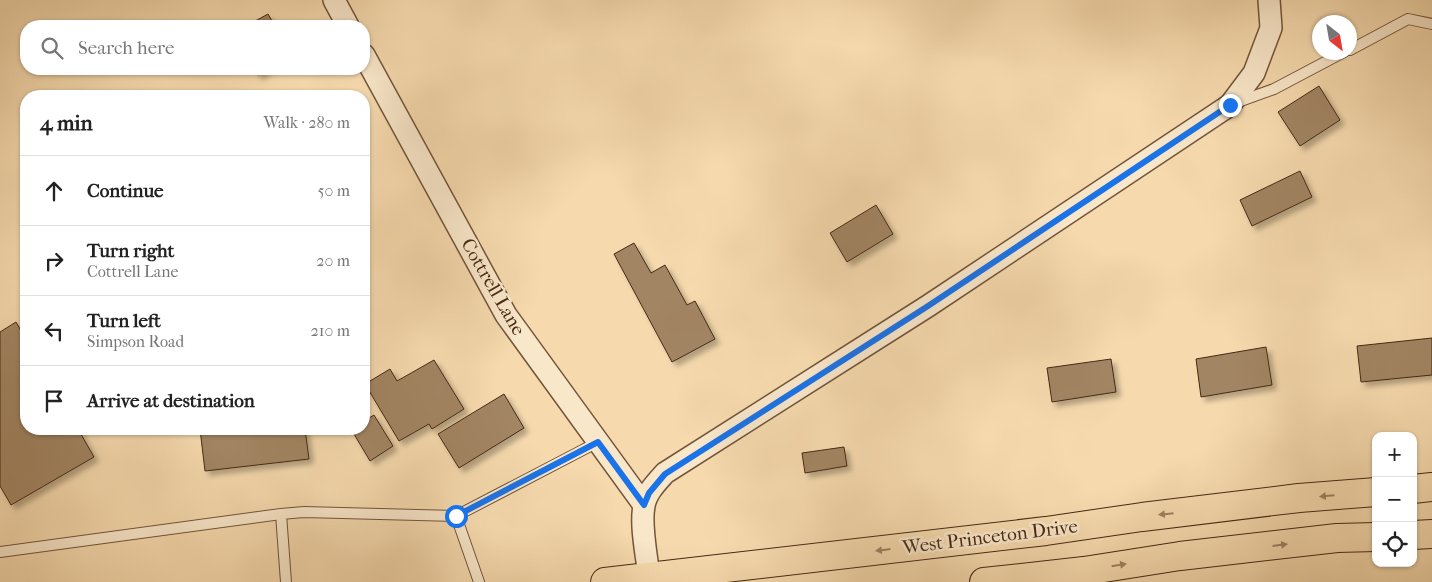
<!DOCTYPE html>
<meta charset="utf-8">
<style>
body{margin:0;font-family:"IM FELL French Canon",serif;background:#f6f6f6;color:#222}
.controls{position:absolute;right:15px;bottom:15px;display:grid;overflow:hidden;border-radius:10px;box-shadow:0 1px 4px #0004}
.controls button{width:45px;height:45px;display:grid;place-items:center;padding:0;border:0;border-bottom:1px solid #e0e0e0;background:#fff;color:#222;font:25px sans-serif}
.compass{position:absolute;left:1312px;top:15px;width:45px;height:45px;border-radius:50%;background:#fff;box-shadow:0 1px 4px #0004;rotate:149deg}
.stop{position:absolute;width:15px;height:15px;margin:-11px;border:4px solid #1a73e8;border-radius:50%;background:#fff}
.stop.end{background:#1a73e8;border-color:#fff;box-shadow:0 1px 5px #0008}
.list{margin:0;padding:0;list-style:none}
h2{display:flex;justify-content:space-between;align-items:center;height:65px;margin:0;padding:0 20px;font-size:21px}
h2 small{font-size:16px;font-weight:400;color:#767676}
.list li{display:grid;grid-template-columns:32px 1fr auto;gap:15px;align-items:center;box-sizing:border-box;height:70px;padding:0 20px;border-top:1px solid #e0e0e0}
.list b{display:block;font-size:19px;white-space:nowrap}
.list p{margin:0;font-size:16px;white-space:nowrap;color:#767676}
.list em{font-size:16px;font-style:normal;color:#767676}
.icon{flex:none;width:28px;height:28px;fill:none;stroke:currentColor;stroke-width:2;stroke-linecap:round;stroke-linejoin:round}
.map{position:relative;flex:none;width:1432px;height:582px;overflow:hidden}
.search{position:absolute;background:#fff;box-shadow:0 1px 4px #0004;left:20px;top:20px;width:350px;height:55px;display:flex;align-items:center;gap:12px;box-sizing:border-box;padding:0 18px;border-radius:20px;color:#767676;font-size:19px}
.panel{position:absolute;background:#fff;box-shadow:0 1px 4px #0004;left:20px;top:90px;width:350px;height:345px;border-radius:20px}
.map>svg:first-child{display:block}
</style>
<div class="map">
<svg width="1432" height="582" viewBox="0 0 1432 582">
<defs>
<filter id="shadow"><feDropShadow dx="4.5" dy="4.5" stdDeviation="2.5" flood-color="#0004"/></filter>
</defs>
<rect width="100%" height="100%" fill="#f6daae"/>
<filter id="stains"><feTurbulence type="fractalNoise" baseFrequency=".004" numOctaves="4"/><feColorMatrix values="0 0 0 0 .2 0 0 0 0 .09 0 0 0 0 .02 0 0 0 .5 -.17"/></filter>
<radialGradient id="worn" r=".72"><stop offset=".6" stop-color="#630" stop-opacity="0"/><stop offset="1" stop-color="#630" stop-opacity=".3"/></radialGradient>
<path fill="#a28564" stroke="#462913" filter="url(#shadow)" d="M 268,14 L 275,26 L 246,26 Z
M 254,69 L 268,69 L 258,75 Z
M 1319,86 L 1340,120 L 1300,146 L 1278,112 Z
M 1300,171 L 1312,197 L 1252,226 L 1240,200 Z
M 876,205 L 893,234 L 847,262 L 830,233 Z
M 634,243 L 651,273 L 665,265 L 687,305 L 695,301 L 715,339 L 672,362 L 614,254 Z
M 16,322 L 26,339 L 26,429 L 78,429 L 94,457 L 11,505 L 0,486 L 0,332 Z
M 1432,338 L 1432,375 L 1361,382 L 1357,346 Z
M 1266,347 L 1272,385 L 1201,397 L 1196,359 Z
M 1111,359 L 1116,392 L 1052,402 L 1047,368 Z
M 434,360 L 464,409 L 432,429 L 429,424 L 399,441 L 365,384 L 390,369 L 397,381 Z
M 504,394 L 524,428 L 459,468 L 438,434 Z
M 374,415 L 393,446 L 370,461 L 351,429 L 364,429 L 364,421 Z
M 200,429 L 305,429 L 309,459 L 205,471 Z
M 844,447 L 847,466 L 805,473 L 802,453 Z"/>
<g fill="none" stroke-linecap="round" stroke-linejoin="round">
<g stroke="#72553a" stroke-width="12">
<path id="service" d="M 1350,50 L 1408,19 L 1432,24
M 1235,103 L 1274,89 L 1344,52
M 281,514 L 286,582
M 456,516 L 598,442
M 0,552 L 281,514 L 304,512 L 456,516 L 479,582"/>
</g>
<g stroke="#72553a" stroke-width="24">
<path id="minor" d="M 334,0 L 348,26
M 364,55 L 506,315 L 644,505
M 649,577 C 647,557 640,525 644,506 C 646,493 656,483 665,473 L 928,306 L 1230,105 L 1254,73 L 1271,28 L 1269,0"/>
</g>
<g stroke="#462913" stroke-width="30">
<path id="trunk" d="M 1413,489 L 1432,487
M 1413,535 L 1432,534
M 605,582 L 1046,531 L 1142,517 L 1299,498 L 1376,492
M 984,582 L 1084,571 L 1180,556 L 1337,538 L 1376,537"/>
</g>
<use href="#service" stroke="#f9e7ca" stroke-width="10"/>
<use href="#minor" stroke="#f9e7ca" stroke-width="21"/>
<use href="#trunk" stroke="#f6daae" stroke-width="28"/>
</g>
<defs><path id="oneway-solid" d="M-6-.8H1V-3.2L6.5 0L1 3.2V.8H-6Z" transform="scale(1.25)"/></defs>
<g fill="#9e8260">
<use href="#oneway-solid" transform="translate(1327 496) rotate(175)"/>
<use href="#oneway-solid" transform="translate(1166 514) rotate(174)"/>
<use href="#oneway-solid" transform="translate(1280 545) rotate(-7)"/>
<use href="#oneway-solid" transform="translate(883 550) rotate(173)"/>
<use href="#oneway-solid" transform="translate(1119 565) rotate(-9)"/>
</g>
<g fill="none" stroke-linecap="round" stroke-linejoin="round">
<path stroke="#1a73e8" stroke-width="6" d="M 456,516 L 598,442 L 644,505 L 649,493 L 665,474 L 928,306 L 1230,105"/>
</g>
<g text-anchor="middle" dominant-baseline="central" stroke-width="5" stroke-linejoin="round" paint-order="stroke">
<g font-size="19" fill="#462913" stroke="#f9e7ca">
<text transform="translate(493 287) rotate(60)">Cottrell Lane</text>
<text transform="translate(990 537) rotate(-7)">West Princeton Drive</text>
</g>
</g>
<rect width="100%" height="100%" filter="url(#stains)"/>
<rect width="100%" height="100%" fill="url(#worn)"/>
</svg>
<div class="controls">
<button>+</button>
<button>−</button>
<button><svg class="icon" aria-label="locate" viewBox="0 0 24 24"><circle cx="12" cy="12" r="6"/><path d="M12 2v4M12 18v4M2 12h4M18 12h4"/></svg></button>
</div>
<svg class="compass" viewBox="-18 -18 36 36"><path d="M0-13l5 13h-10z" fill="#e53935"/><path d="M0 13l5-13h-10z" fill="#767676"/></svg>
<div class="stop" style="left:456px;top:516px"></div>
<div class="stop end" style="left:1230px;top:105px"></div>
<div class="search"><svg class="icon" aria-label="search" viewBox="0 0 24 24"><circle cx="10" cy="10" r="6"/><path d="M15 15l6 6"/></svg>Search here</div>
<section class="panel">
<h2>4 min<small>Walk · 280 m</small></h2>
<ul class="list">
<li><svg class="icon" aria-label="ahead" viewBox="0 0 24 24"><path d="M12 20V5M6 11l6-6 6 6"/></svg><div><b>Continue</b></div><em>50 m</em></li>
<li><svg class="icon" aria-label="right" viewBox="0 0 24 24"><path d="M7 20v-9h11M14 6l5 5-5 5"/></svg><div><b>Turn right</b><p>Cottrell Lane</p></div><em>20 m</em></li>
<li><svg class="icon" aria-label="left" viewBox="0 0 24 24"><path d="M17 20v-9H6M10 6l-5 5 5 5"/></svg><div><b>Turn left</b><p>Simpson Road</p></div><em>210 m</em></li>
<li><svg class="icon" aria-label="arrive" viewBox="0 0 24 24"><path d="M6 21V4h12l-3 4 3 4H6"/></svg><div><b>Arrive at destination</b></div></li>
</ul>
</section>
</div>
